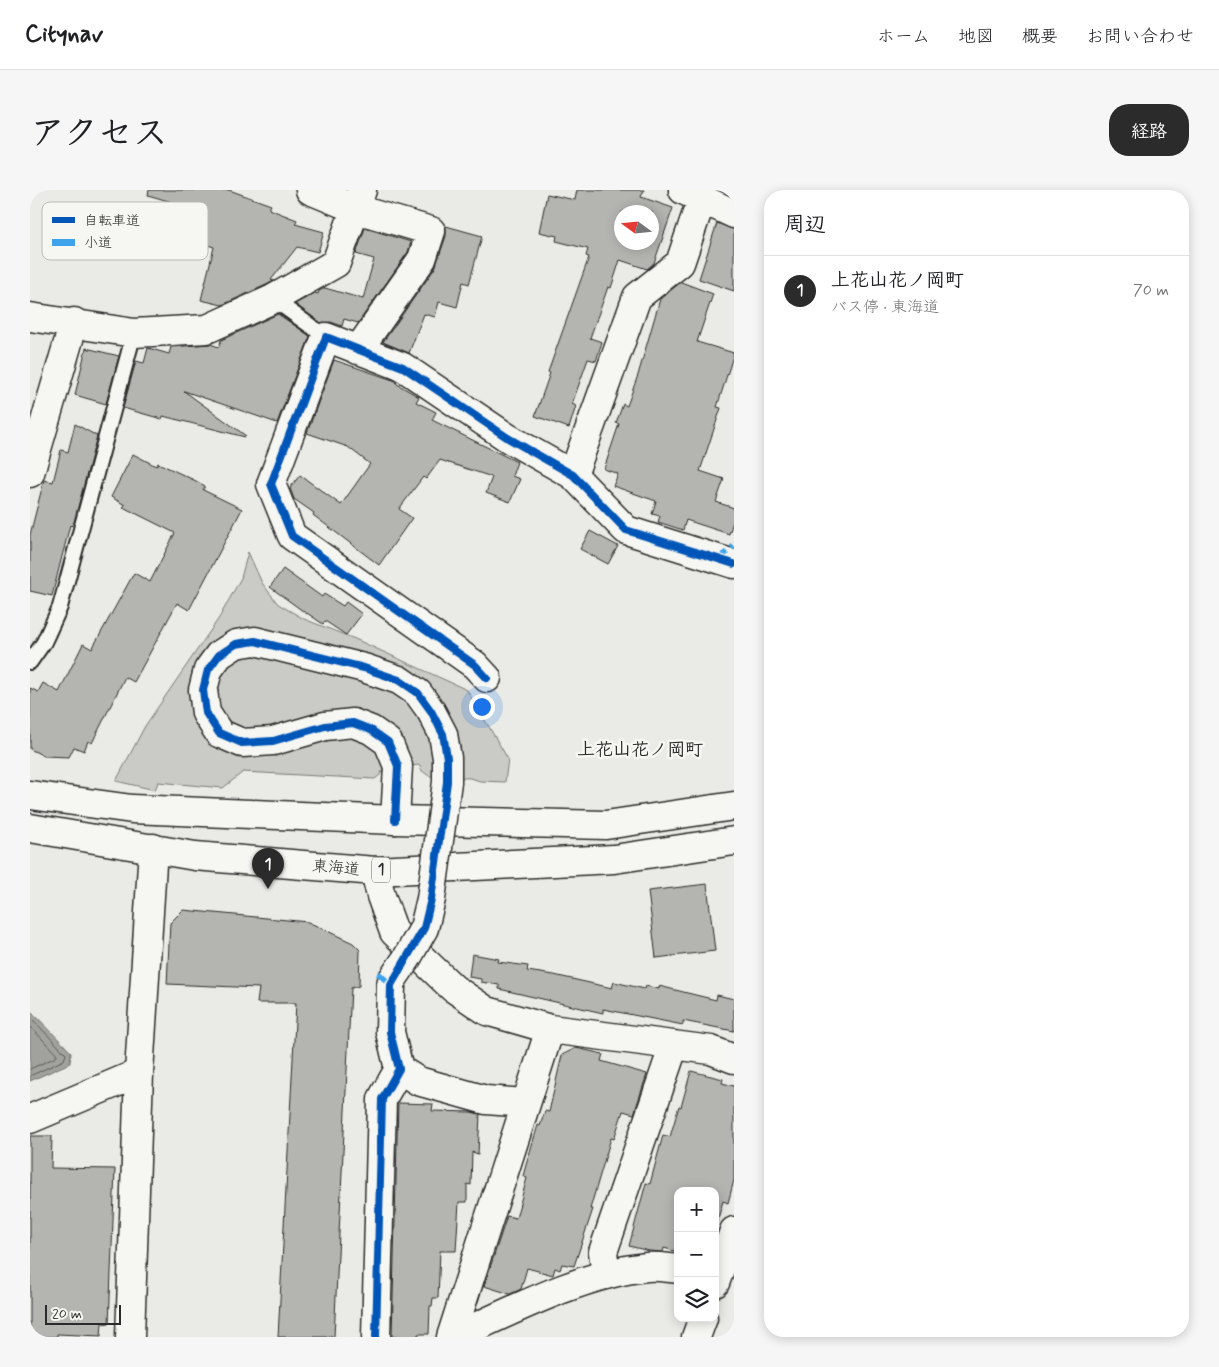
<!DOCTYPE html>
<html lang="ja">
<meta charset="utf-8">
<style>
body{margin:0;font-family:Mynerve,"Klee One",sans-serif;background:#f6f6f6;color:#202124}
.controls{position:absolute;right:15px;bottom:15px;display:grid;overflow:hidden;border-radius:10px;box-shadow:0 2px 12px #0003}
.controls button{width:45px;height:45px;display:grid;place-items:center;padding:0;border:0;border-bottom:1px solid #e0e0e0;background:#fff;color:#202124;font:25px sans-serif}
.compass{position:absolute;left:584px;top:15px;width:45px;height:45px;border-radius:50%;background:#fff;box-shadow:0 2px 12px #0003;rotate:285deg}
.scale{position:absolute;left:15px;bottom:12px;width:76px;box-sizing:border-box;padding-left:5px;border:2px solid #2b2b2b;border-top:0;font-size:14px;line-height:18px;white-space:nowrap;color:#2b2b2b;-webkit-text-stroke:4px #f6f6f2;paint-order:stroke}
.you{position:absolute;left:451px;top:516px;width:18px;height:18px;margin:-12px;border:4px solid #fff;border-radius:50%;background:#1a73e8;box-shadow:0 0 0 8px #1a73e833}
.badge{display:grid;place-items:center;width:32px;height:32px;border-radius:50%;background:#2b2b2b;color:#fff;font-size:16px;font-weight:700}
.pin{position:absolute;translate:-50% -41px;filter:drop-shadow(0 1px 2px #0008)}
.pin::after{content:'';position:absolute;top:26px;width:18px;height:15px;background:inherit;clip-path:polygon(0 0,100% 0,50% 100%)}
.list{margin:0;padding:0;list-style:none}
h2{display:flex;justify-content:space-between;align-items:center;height:65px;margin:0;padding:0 20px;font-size:21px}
h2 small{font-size:16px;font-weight:400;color:#757577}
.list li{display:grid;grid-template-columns:32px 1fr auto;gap:15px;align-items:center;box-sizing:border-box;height:70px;padding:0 20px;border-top:1px solid #e0e0e0}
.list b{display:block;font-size:19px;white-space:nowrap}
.list p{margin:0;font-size:16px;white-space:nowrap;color:#757577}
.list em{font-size:16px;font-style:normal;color:#757577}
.icon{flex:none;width:28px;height:28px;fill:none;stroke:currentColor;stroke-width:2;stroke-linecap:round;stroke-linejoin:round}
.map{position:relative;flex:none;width:704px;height:1147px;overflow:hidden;border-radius:20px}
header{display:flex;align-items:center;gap:30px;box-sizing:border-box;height:70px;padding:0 25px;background:#fff;border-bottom:1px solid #e0e0e0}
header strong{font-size:24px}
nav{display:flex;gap:28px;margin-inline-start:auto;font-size:18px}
.intro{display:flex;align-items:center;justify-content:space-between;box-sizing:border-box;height:120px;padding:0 30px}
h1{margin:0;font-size:35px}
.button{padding:12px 22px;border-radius:20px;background:#2b2b2b;color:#fff;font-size:18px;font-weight:700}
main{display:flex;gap:30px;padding:0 30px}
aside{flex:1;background:#fff;border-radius:20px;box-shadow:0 2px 12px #0003}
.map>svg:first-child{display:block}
</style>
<header>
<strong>Citynav</strong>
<nav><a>ホーム</a><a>地図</a><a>概要</a><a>お問い合わせ</a></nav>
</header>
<div class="intro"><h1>アクセス</h1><a class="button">経路</a></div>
<main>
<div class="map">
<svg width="704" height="1147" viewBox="0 0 704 1147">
<rect width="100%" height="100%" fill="#eaeae6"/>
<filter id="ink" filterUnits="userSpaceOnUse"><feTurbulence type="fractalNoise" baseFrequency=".02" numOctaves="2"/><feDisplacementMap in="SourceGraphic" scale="10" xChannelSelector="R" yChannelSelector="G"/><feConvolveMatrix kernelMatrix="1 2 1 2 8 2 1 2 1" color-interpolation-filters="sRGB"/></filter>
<g filter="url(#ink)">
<path fill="#cacac7" stroke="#7a7a79" d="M 218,362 L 232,393 L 248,414 L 274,429 L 325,449 L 437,500 L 478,569 L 475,592 L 450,591 L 440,588 L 399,586 L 391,580 L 390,575 L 354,578 L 350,585 L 345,589 L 213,582 L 193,598 L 128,592 L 125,600 L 86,591 L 115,536 L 189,428 L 211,388 Z"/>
<path fill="#a1a19e" stroke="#727270" d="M 0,820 L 41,862 L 40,873 L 0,891 Z"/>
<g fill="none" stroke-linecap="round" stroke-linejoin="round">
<path stroke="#5a5a59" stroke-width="1" d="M 0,827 L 36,864 L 34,870 L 0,886
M 0,836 L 27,865 L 26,867 L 0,879"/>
</g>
<path fill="#b4b4b1" stroke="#2b2b2b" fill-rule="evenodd" d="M 119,0 L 199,0 L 241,15 L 239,19 L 267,30 L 265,34 L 294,42 L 288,62 L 267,57 L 241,90 L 244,91 L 236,95 L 192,115 L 171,110 L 184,57 L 162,50 L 172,21 L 118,5 Z
M 547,0 L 614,0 L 611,7 L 643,18 L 624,73 L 617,79 L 590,70 L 581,98 L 578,97 L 560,148 L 572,152 L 566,171 L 558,169 L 542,214 L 546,216 L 539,238 L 505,226 L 520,183 L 518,182 L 559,67 L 556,66 L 558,59 L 526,51 L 527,46 L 509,42 L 517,4 L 545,10 ZM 592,22 L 622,22 L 622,52 L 592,52 Z
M 687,33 L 704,39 L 704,101 L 669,89 Z
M 416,36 L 452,46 L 439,94 L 433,92 L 427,117 L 409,112 L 405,127 L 394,124 L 379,163 L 353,152 L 405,78 L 416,46 Z
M 335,38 L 381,52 L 378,62 L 328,133 L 314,129 L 312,136 L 301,132 L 291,133 L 265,114 L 285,103 L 288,104 L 289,101 L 295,98 L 333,109 L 344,69 L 326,64 Z
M 651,92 L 683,104 L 667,152 L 704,163 L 687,217 L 691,218 L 670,281 L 694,289 L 686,312 L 704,318 L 704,329 L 699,344 L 656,330 L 653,340 L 628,332 L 630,326 L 622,324 L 626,311 L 583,296 L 588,284 L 574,279 L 589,234 L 586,233 L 593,214 L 597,216 L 608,185 L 630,109 Z
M 248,124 L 280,146 L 247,233 L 154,201 L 216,246 L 215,247 L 133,226 L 132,229 L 93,218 L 106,171 L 114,173 L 118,158 L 139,164 L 141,157 L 180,154 L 189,157 L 191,150 Z
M 56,158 L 89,166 L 76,214 L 45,205 Z
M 304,170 L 366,191 L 367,194 L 389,207 L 386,212 L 406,222 L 402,230 L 487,272 L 482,286 L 490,289 L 480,312 L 456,303 L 462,287 L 410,270 L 396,289 L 393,287 L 369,319 L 382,328 L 349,375 L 283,325 L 284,323 L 264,309 L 260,298 L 270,285 L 311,315 L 340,274 L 318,257 L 277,243 Z
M 45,234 L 67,246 L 43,336 L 40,335 L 22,406 L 0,401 L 0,345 L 14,290 L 23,292 L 31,260 L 38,262 Z
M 103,264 L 126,276 L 128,273 L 166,291 L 175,296 L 173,300 L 212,319 L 159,420 L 147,413 L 104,492 L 95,487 L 62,553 L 58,551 L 54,561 L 44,557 L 39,567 L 14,566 L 0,559 L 0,498 L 8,502 L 13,493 L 29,502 L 53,454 L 62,459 L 104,383 L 120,392 L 145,343 L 93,317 L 95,315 L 81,307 Z
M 560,341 L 588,356 L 578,374 L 550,359 Z
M 253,379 L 292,407 L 294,404 L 313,416 L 316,412 L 332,424 L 316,445 L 295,431 L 293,434 L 277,423 L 277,424 L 240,397 Z
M 677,694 L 685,761 L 626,768 L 618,701 Z
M 153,720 L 278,732 L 323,753 L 330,760 L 329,796 L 321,798 L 304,1147 L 248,1147 L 266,813 L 227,813 L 229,798 L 137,794 L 140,733 Z
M 442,764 L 469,769 L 468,772 L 498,776 L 497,781 L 524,785 L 582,798 L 584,792 L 615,799 L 616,796 L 629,799 L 629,796 L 686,810 L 687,805 L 704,809 L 704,841 L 653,831 L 653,835 L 573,819 L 573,823 L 469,799 L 469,795 L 451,792 L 451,789 L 439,787 Z
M 546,858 L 573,864 L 571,871 L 617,884 L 604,924 L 593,921 L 584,949 L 581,948 L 560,1019 L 563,1019 L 544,1076 L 532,1074 L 530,1080 L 525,1078 L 523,1085 L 497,1078 L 491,1099 L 480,1104 L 454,1096 L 477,1026 L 486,1028 L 497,988 L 493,986 L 496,975 L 508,935 L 510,936 L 515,921 L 519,922 L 532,865 Z
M 661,881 L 693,889 L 692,893 L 704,896 L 704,990 L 698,1013 L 693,1011 L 685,1039 L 685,1001 L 648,1001 L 648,1062 L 634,1058 L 633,1062 L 619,1061 L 599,1056 L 616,993 L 620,994 L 633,945 L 640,947 L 649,916 L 651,917 Z
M 368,913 L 403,914 L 402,921 L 441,922 L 450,924 L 448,964 L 442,962 L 441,995 L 437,994 L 437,1012 L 429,1012 L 426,1061 L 410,1061 L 408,1108 L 403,1108 L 402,1116 L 400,1116 L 399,1144 L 388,1144 L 388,1147 L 362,1147 Z
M 0,946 L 22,946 L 21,978 L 85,979 L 79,1134 L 72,1133 L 71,1146 L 27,1144 L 27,1147 L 0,1147 Z"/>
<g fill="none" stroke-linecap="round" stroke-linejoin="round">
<g stroke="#2b2b2b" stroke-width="18">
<path id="lane" d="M 243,109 L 296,147
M 0,472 L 14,452 L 30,417 L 104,143"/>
</g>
<g stroke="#2b2b2b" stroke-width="31">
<path id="street" d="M 280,0 L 326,19 L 401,41 L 392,69 L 328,160
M 653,0 L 704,24
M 0,127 L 104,143 L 177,139 L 243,109 L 306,73 L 332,0
M 0,283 L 44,132
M 543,285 L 607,107 L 650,73 L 672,8
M 457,488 L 445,475 L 262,346 L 241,294 L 296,147 L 373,177 L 478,248 L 543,285 L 596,340 L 704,374
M 189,543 L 212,553 L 243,551 L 295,536 L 323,533 L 341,540 L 358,552 L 368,576 L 365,630
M 345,681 L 351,706 L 364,742 L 423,798 L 457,821 L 520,839 L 681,860 L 704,869
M 369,879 L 388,891 L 456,910 L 495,913
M 0,929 L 109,883
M 576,1085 L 573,1062 L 644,855
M 685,1093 L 704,1041
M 100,1147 L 109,883 L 123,658
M 346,1147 L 352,909 L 369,879 L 360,842 L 361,795 L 362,790
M 421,1147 L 520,839
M 424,1147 C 481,1121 554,1083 617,1077 C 627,1076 638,1078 648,1079
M 666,1147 L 673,1128"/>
</g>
<g stroke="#2b2b2b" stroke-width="31">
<path id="highway" d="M 0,605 L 102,619 L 365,630 L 576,635 L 704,616
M 0,638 L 165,666 L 345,681 L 584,669 L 704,651"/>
</g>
<use href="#lane" stroke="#f6f6f2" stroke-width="14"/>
<use href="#street" stroke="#f6f6f2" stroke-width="28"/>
<use href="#highway" stroke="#f6f6f2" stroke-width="28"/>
<g stroke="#2b2b2b" stroke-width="31" stroke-linecap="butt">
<path id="street-bridge" d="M 189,543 L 176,523 L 173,500 L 178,480 L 189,465 L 206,454 L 225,451 L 334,478 L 369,490 L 388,503 L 401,521 L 413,544 L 417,568 L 417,592 L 401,709 L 394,738 L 377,768 L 362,790"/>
</g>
<use href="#street-bridge" stroke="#f6f6f2" stroke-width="28"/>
<path stroke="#3ea3eb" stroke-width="6" stroke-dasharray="12 6" stroke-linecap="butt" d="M 688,370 L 704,356
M 348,783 L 361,795"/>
<g stroke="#f6f6f2" stroke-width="11">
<path id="cycleway" d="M 457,488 L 445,475 L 262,346 L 241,294 L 296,147 L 373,177 L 478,248 L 543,285 L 596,340 L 704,374
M 346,1147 L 352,909 L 369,879 L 360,842 L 361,795 L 394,738 L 401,709 L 417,592 L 417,568 L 413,544 L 401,521 L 388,503 L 369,490 L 334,478 L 225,451 L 206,454 L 189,465 L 178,480 L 173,500 L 176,523 L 189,543 L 212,553 L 243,551 L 295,536 L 323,533 L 341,540 L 358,552 L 368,576 L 365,630"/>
</g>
<use href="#cycleway" stroke="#0057b8" stroke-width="8"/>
</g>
</g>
<g text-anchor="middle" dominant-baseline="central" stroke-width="5" stroke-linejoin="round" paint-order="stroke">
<rect fill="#f6f6f2" stroke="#686867" stroke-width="1" x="342" y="667.5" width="18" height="25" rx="4"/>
<g font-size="15" font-weight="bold" fill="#2b2b2b">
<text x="351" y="680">1</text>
</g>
<g font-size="16" fill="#2b2b2b" stroke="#f6f6f2">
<text transform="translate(306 678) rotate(5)">東海道</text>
</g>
<g font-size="18" font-weight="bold" fill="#2b2b2b" stroke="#f6f6f2">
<text x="610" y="560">上花山花ノ岡町</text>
</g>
</g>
<rect x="12" y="12" width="166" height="58" rx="8" fill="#f6f6f2" stroke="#b9b9b6" stroke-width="1"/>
<rect x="22" y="27" width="23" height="6" fill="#0057b8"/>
<rect x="22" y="49" width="23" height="7" fill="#3ea3eb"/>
<g font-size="14" fill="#2b2b2b">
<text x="54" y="35">自転車道</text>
<text x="54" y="57">小道</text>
</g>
</svg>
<div class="controls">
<button>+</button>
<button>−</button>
<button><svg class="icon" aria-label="layers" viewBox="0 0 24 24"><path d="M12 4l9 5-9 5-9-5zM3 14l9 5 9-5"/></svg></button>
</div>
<svg class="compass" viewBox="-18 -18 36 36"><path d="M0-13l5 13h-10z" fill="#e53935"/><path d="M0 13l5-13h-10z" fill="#757577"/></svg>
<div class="scale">20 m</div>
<div class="you"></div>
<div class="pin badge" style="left:238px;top:699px">1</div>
</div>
<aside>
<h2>周辺<small></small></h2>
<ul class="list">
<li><span class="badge">1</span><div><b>上花山花ノ岡町</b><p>バス停 · 東海道</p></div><em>70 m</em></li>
</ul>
</aside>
</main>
